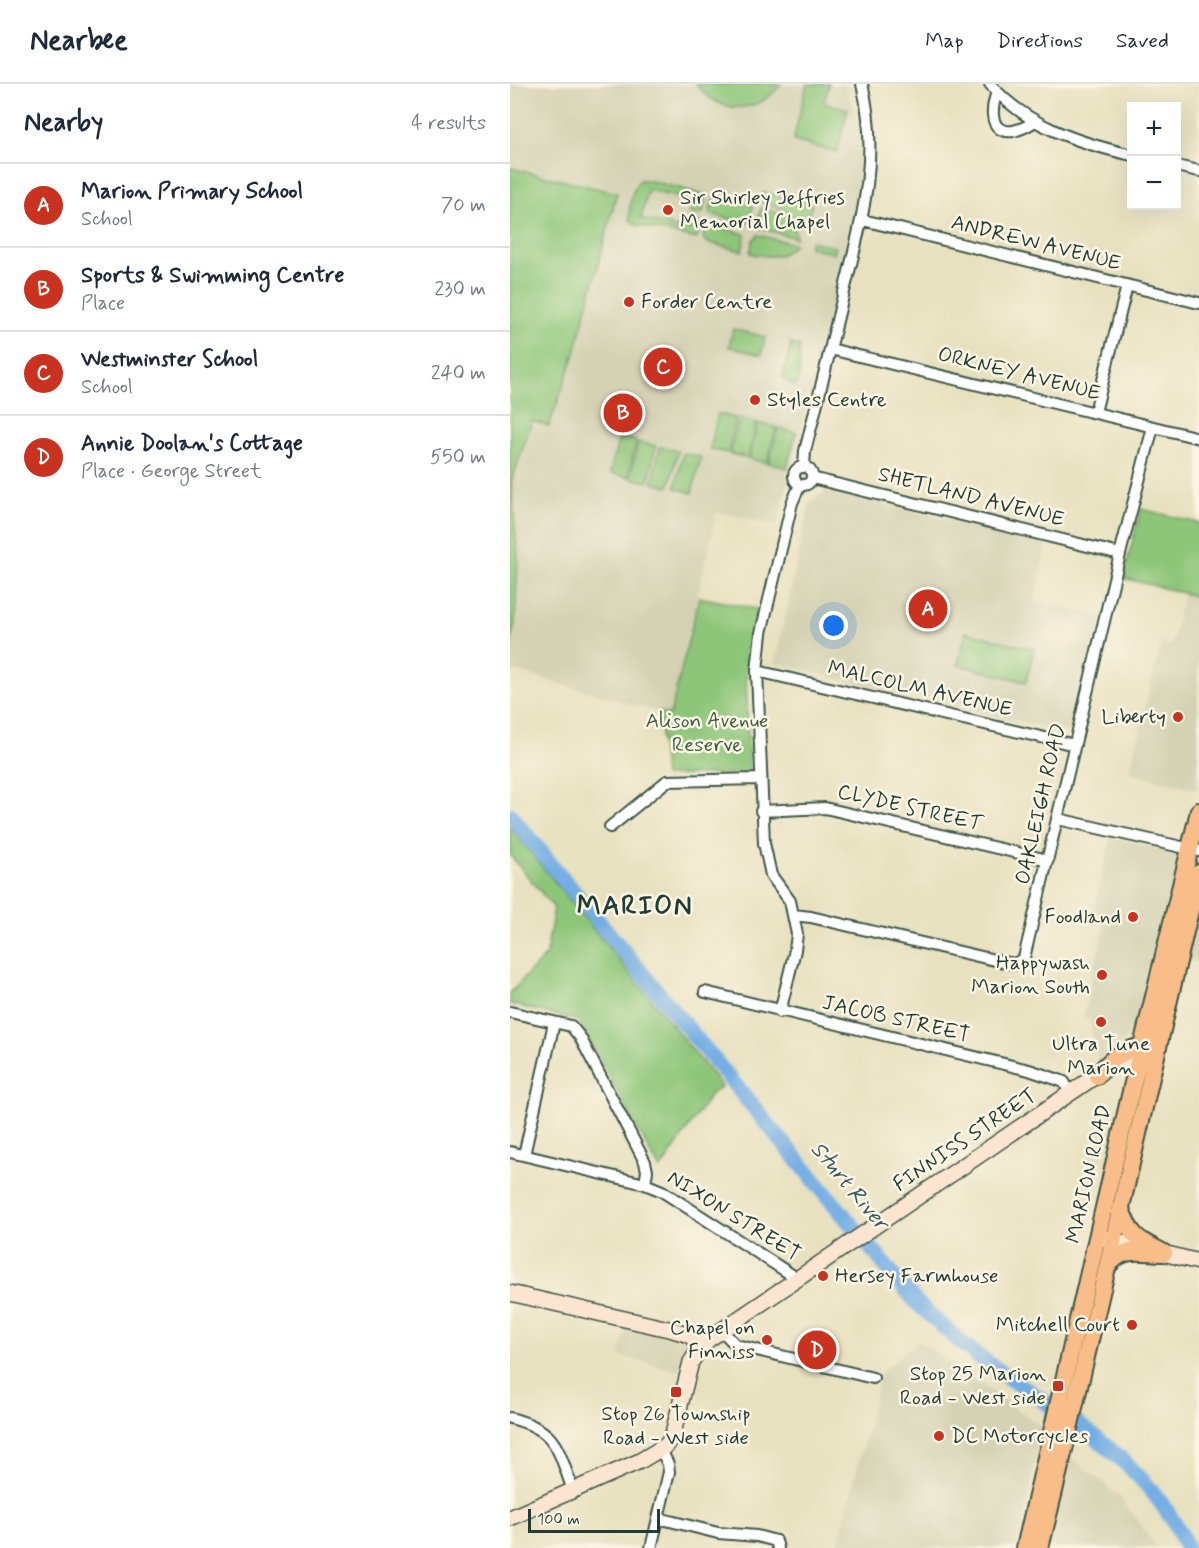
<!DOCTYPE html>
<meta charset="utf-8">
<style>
body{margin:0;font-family:Mynerve,sans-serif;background:#f2f2f3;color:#1f2937}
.controls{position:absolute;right:18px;top:18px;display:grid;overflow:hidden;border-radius:0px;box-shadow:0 6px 24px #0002}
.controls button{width:54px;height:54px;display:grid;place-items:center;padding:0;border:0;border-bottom:2px solid #e0e1e3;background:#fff;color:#1f2937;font:30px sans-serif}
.scale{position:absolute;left:18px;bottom:15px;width:132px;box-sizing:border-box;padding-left:6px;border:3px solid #1f3d34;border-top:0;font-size:16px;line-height:21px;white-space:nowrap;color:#1f3d34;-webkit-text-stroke:4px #fcf5e5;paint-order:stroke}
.you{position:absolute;left:324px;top:542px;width:21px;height:21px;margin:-15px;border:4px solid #fff;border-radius:50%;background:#1a73e8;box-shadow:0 0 0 9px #1a73e833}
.badge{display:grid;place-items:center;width:39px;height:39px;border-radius:50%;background:#c8321e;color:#fff;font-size:20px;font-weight:700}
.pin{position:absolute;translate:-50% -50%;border:3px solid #fff;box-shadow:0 2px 6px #0006}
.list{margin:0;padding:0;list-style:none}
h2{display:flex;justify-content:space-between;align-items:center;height:78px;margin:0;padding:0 24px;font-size:26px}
h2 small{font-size:20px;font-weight:400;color:#747a83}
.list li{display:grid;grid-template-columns:39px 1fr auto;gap:18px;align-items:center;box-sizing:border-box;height:84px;padding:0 24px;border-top:2px solid #e0e1e3}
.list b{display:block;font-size:22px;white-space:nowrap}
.list p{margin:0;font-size:20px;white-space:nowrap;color:#747a83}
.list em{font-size:20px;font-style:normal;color:#747a83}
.map{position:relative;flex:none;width:689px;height:1464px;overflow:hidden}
header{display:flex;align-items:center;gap:36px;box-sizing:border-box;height:84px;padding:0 30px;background:#fff;border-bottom:2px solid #e0e1e3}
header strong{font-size:28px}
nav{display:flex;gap:33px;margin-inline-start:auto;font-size:21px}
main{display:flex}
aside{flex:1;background:#fff}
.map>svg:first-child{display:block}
</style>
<header>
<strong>Nearbee</strong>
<nav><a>Map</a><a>Directions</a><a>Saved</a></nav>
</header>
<main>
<aside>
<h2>Nearby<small>4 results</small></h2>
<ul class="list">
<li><span class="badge">A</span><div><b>Marion Primary School</b><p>School</p></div><em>70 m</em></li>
<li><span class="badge">B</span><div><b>Sports &amp; Swimming Centre</b><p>Place</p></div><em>230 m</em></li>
<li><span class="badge">C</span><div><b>Westminster School</b><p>School</p></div><em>240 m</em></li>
<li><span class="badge">D</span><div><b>Annie Doolan's Cottage</b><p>Place · George Street</p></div><em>550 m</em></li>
</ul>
</aside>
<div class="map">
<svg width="689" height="1464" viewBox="0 0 689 1464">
<rect width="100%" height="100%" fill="#fcf5e5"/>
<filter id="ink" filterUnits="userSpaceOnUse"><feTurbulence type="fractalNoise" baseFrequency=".0167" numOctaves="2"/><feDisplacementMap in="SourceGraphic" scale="12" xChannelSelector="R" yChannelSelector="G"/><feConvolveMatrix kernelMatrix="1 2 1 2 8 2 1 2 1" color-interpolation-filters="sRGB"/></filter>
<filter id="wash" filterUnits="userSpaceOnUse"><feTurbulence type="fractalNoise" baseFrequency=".008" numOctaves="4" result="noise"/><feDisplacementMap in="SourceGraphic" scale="24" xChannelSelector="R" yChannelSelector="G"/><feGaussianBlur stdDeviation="1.35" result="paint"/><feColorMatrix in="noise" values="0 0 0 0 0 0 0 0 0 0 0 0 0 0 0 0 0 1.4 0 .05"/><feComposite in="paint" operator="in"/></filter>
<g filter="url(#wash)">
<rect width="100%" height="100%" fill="#e8e1bf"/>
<path fill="#d4d2b3" d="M 0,0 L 335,0 L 352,50 L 349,98 L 343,138 L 267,441 L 207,428 L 159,631 L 9,588 L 0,588 Z
M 316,406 L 537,460 L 525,517 L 595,533 L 565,650 L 265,579 L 300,417 Z
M 674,509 L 689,513 L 688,706 L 620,688 L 651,558 L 661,561 Z
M 601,753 L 667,769 L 672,776 L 630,945 L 588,976 L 579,934 L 573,932 L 595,840 L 581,837 Z
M 689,814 L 689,879 L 674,875 Z
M 117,1242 L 177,1257 L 169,1287 L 109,1272 Z
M 408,1256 L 534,1344 L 507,1464 L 327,1464 L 371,1289 Z
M 558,1371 L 609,1411 L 647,1464 L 537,1464 Z"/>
<path fill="#8ec679" stroke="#568256" stroke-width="1.5" d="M 186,0 L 271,0 C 247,31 210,31 186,0 Z
M 297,0 L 319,0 L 314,19 L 338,25 L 327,68 L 283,57 Z
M 0,84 L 107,109 L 64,272 L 39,342 L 22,337 L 1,399 L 8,474 L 5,539 L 0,561 Z
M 130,96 L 137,96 L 181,107 L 170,114 L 138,106 L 131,135 L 162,142 L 161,149 L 126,141 L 120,136 C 118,125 122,104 130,96 Z
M 183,108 L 196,111 L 193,129 L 185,131 L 180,129 L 183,117 L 173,115 Z
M 253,108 L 302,120 L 299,131 L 289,142 C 279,126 268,122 250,118 Z
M 207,113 L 243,122 L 239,137 L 236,139 L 199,130 L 203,116 Z
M 251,124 C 268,128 285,133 286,154 L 249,144 L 247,140 Z
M 179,133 L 191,139 L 187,155 L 164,150 L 165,143 L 179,145 L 177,143 Z
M 196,141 L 234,150 L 235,152 L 232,167 L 196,158 L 193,153 Z
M 248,151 L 284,160 C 272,176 257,173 240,169 L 243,156 Z
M 301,157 L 325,163 L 324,169 L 299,163 Z
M 223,245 L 255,253 L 251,271 L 219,263 Z
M 281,260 L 290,263 C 287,276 292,293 285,303 L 273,294 Z
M 208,330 L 226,334 L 218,369 L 200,365 Z
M 229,334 L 246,338 L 238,374 L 220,370 Z
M 248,339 L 266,343 L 257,379 L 240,375 Z
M 268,344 L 286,348 L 277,384 L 259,379 Z
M 109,353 L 126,357 L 118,393 L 100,389 Z
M 128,358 L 146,362 L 138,398 L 120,394 Z
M 150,363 L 168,367 L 159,403 L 142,399 Z
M 173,369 L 191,373 L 182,409 L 165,404 Z
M 631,425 L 689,439 L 689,513 L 613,494 Z
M 189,513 L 247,525 L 236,588 L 239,689 L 154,692 L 149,628 L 160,631 Z
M 456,548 L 524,565 L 516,598 L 448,581 Z
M 0,743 L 212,1002 L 201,1010 L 150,1086 L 69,937 L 0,920 L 0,909 L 36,871 L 44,824 L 0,771 Z"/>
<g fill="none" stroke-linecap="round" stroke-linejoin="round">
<path stroke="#74aee4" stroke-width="16" d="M 0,731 L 406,1218 C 428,1238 449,1258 472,1275 C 548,1330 638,1373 677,1464"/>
</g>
</g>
<g filter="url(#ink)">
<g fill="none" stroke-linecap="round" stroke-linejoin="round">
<g stroke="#3d5649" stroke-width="14">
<path id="street" d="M 480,0 C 516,42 569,59 622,71
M 487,8 C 474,44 493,59 525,37
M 666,82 L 689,87
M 353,136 L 689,219
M 320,265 L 689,354
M 585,328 L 617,202
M 294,382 L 295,367 C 308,316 320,266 332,216 C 350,142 371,76 352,0
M284 392a9 9 0 1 1 18 0a9 9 0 1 1-18 0Z
M 302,394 L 610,470
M 247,587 L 565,661
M 251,727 L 315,724 L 538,776
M 548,735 L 689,767
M 100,743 L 157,697 L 250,695
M 283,831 L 301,833 L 493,878 L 505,880 L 514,874 L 610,470 L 643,343
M 195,908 L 519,986 L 549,996 L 554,998 L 561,1010
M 0,928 L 61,942 L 70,953 L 135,1078 L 137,1087 L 135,1100
M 270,928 L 285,866 L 287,850 L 280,817 L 261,791 L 254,759 L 247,587 L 251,549 L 282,419 L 290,401
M 0,1068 L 135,1100 L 152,1107 L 288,1195
M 14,1071 L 44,939
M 211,1246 L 226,1261 L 363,1294
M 0,1334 C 48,1346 47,1364 63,1406
M 148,1434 L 208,1449 L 247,1452 L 266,1457 L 268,1464
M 141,1464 L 159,1388 L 158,1380 L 151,1366"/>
</g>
<g stroke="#3d5649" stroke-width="18">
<path id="secondary" d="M 593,1154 L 689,1178
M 0,1209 L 163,1246 L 180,1251 L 191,1263
M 0,1434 L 130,1377 L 157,1361 L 162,1353 L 181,1278 L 191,1263 L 199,1255 L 603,980 L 618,977 L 640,980"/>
</g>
<g stroke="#3d5649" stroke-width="20">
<path id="primary" d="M 587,992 C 599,975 612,967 632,962
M 611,1125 C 622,1155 628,1155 654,1169
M 598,1182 C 612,1163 629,1168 651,1169
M 515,1464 L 622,1003 L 689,727
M 530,1464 C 586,1239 635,1014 689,789"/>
</g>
<use href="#street" stroke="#fff" stroke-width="10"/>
<use href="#secondary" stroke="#fce5d0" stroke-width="15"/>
<use href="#primary" stroke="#f8bd89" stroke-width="16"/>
</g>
</g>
<g fill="#c8321e" stroke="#fcf5e5" stroke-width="2">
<circle cx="158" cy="126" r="6"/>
<circle cx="119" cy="218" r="6"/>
<circle cx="245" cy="316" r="6"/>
<circle cx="668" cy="633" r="6"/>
<circle cx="623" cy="833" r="6"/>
<circle cx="592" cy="891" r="6"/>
<circle cx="591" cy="938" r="6"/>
<circle cx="313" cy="1192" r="6"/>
<circle cx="622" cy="1241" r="6"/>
<circle cx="257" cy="1256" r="6"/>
<rect x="542" y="1296" width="12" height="12" rx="3"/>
<rect x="160" y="1302" width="12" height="12" rx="3"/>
<circle cx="429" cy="1352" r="6"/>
</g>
<g text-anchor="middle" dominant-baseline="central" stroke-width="5" stroke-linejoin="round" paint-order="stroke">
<g font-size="21" fill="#1f3d34" stroke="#fcf5e5" text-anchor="end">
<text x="170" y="114" text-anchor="start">Sir Shirley Jeffries<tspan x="170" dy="24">Memorial Chapel</tspan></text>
<text x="131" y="218" text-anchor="start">Forder Centre</text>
<text x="257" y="316" text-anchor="start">Styles Centre</text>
<text x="656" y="633">Liberty</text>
<text x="611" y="833">Foodland</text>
<text x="580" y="879">Happywash<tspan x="580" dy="24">Marion South</tspan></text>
<text x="591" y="960" text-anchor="middle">Ultra Tune<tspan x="591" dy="24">Marion</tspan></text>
<text x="325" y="1192" text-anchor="start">Hersey Farmhouse</text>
<text x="610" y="1241">Mitchell Court</text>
<text x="245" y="1244">Chapel on<tspan x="245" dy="24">Finniss</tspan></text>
<text x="536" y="1290">Stop 25 Marion<tspan x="536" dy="24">Road - West side</tspan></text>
<text x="166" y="1330" text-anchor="middle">Stop 26 Township<tspan x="166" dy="24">Road - West side</tspan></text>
<text x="441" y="1352" text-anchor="start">DC Motorcycles</text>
</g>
<g font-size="21" fill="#1f3d34" stroke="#fcf5e5">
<text transform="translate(526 159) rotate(14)">ANDREW AVENUE</text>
<text transform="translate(509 290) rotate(14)">ORKNEY AVENUE</text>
<text transform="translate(461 413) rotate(14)">SHETLAND AVENUE</text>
<text transform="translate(410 605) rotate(13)">MALCOLM AVENUE</text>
<text transform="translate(531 720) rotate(-77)">OAKLEIGH ROAD</text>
<text transform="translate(400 724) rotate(13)">CLYDE STREET</text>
<text transform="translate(386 935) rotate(13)">JACOB STREET</text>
<text transform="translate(455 1056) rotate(-34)">FINNISS STREET</text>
<text transform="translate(579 1090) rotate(-77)">MARION ROAD</text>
<text transform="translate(224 1132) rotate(32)">NIXON STREET</text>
</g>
<g font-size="21" fill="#3b5f45" stroke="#fcf5e5">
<text x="197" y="637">Alison Avenue<tspan x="197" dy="24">Reserve</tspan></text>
</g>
<g font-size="22" font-style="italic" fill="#345960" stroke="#fcf5e5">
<text transform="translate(339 1102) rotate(50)">Sturt River</text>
</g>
<g font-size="27" font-weight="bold" letter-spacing="1.5" fill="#1f3d34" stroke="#fcf5e5">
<text x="125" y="822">MARION</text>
</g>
</g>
</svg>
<div class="controls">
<button>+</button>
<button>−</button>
</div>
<div class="scale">100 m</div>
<div class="you"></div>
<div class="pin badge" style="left:418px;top:525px">A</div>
<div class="pin badge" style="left:113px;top:329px">B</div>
<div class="pin badge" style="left:153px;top:283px">C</div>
<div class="pin badge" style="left:307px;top:1266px">D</div>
</div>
</main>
